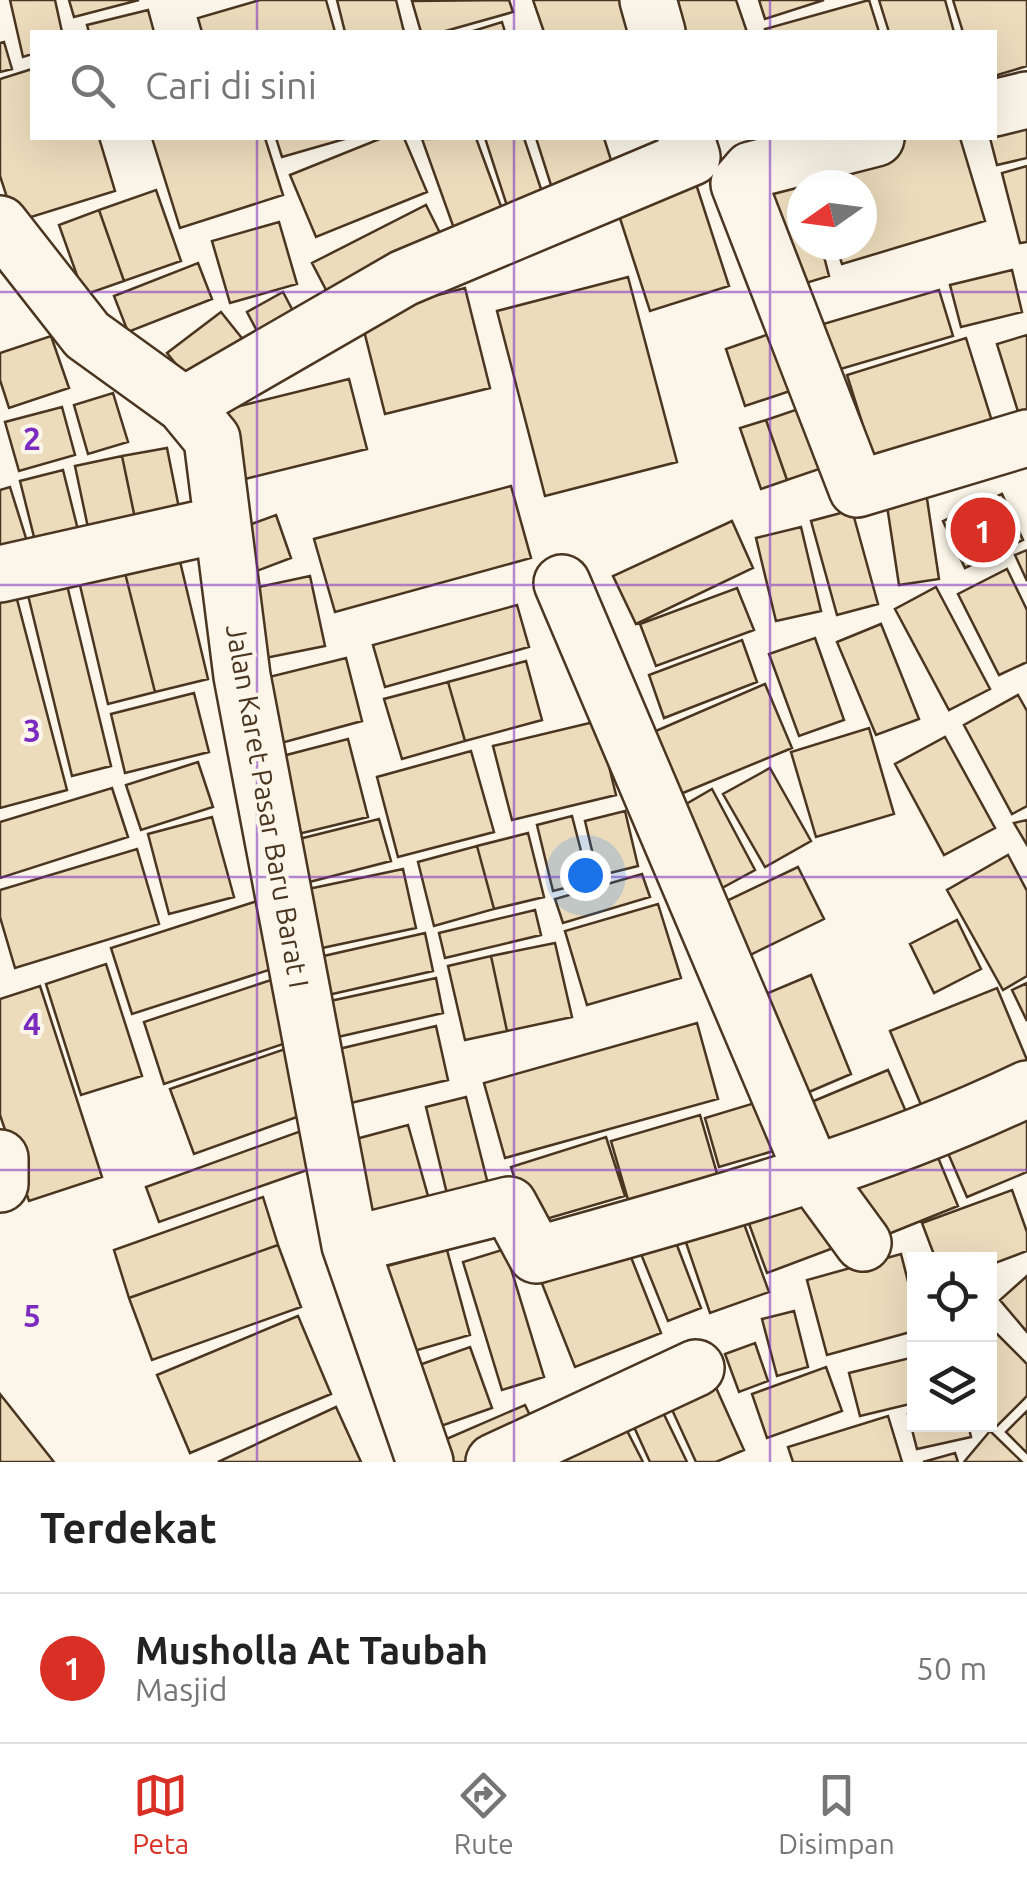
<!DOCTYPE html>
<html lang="id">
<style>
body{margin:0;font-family:Ubuntu,sans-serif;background:#f2f2f2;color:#222}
.controls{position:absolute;right:30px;bottom:30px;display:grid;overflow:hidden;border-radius:0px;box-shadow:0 10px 40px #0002}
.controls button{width:90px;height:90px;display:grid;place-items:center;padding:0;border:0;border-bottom:2px solid #e0e0e0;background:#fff;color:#222;font:50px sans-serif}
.compass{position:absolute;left:787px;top:170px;width:90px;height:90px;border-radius:50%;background:#fff;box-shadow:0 10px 40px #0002;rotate:256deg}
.you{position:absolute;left:585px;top:875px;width:35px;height:35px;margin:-25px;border:8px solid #fff;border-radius:50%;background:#1a73e8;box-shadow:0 0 0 15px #1a73e833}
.badge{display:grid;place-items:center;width:65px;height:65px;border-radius:50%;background:#d93025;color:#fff;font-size:32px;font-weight:700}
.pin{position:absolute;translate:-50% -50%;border:5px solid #fff;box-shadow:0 2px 10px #0006}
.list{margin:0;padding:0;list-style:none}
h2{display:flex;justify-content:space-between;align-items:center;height:130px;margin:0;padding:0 40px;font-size:42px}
h2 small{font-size:32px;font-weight:400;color:#767676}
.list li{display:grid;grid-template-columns:65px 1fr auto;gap:30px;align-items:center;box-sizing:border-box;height:150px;padding:0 40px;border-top:2px solid #e0e0e0}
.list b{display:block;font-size:38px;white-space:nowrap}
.list p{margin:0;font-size:32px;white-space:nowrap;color:#767676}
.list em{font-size:32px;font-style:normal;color:#767676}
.icon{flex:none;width:55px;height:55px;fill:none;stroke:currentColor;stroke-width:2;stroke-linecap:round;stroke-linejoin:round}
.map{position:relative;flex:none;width:1027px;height:1462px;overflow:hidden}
.search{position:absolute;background:#fff;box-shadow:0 10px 40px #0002;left:30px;right:30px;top:30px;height:110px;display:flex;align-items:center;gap:25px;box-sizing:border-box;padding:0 35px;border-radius:0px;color:#767676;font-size:38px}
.sheet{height:280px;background:#fff}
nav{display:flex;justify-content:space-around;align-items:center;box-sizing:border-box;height:140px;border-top:2px solid #e0e0e0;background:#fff;font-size:28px;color:#767676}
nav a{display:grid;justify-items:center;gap:5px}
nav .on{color:#d93025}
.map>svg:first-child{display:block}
</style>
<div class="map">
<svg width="1027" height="1462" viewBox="0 0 1027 1462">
<rect width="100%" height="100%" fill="#fbf6e9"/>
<path fill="#ecdcbc" stroke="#4a3520" stroke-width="2.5" d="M 10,0 L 55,0 L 62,32 L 32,32 L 32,54 L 23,57 Z
M 69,0 L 139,0 L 74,17 Z
M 260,0 L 326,0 L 335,32 L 202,32 L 198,18 Z
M 337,0 L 396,0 L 404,32 L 345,32 Z
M 509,0 L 513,12 L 442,32 L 421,32 L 412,1 Z
M 533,0 L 639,0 L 650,32 L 544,32 Z
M 665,0 L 736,0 L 747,32 L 675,32 Z
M 759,0 L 824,0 L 765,19 Z
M 869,0 L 879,32 L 766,32 L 765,29 Z
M 879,0 L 945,0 L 954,32 L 889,32 Z
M 953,0 L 1027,0 L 1027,66 L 994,76 L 994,32 L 963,32 Z
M 148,10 L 154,32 L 89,32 L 87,25 Z
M 502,22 L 505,32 L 470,32 Z
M 4,42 L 12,69 L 0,72 L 0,43 Z
M 32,69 L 32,138 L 99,138 L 115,191 L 15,222 L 0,176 L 0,79 Z
M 1027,108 L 1027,158 L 997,165 L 990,138 L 994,138 L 994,116 Z
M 152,138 L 265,138 L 283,195 L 180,228 Z
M 276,138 L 348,138 L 282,157 Z
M 382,138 L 404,138 L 427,192 L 316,237 L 290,175 Z
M 476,138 L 506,220 L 457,237 L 422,139 Z
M 485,138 L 524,138 L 545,201 L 509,212 Z
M 536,138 L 604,138 L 618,182 L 556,201 Z
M 909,138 L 960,138 L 985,221 L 842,264 L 836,245 L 862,245 L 862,185 L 818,185 L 813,166 Z
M 1027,166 L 1027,242 L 1020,243 L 1002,173 Z
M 800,170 L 804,185 L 802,245 L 821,245 L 829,276 L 793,287 L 765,180 Z
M 696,184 L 729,286 L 650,311 L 617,209 Z
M 156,190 L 181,261 L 124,281 L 99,210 Z
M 426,205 L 447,247 L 334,305 L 312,263 Z
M 99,210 L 124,281 L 84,295 L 59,225 Z
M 279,222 L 297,284 L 230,303 L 212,241 Z
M 198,263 L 212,299 L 128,332 L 114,296 Z
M 1012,270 L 1022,312 L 961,327 L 950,285 Z
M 628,277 L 677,462 L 545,496 L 497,311 Z
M 465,288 L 490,388 L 385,414 L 360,315 Z
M 939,290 L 953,336 L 827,373 L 813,327 Z
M 283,292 L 303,330 L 267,350 L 247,312 Z
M 221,312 L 249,347 L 196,389 L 167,353 Z
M 775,332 L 796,389 L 745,406 L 726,349 Z
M 1027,335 L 1027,416 L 1020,418 L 997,344 Z
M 51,336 L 69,388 L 9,408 L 0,380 L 0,353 Z
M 966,338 L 995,431 L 876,467 L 847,375 Z
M 349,379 L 367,449 L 241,480 L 224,410 Z
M 113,393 L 128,442 L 88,454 L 74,405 Z
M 810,405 L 831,465 L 787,480 L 766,420 Z
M 62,407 L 75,455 L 19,471 L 5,422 Z
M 766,420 L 787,480 L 761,489 L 740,428 Z
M 167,448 L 181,518 L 137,528 L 122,456 Z
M 122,456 L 137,528 L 90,537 L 75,466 Z
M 63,470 L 82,546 L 39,557 L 20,481 Z
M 511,486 L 531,558 L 335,612 L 314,539 Z
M 10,487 L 30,551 L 0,560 L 0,490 Z
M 926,492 L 939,579 L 899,585 L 886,499 Z
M 1002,494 L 1023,540 L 965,568 L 943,521 Z
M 852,510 L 878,604 L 837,615 L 811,521 Z
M 276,515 L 291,558 L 246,575 L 230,532 Z
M 732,521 L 753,568 L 636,624 L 613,576 Z
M 801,527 L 821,611 L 776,621 L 756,538 Z
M 1027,550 L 1027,581 L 1015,555 Z
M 178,553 L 208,679 L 155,692 L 123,565 Z
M 123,565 L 155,692 L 108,704 L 78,577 Z
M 1007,569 L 1027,610 L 1027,662 L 999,675 L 958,594 Z
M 310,576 L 325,646 L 250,661 L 235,592 Z
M 66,581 L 111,766 L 72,776 L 27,591 Z
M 936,587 L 990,689 L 949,710 L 895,609 Z
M 14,588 L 67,790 L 0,808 L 0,591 Z
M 737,588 L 754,630 L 656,666 L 640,624 Z
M 517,605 L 529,647 L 385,687 L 373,645 Z
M 881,624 L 919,719 L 876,735 L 837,642 Z
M 815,638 L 844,720 L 799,736 L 769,654 Z
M 742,640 L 757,682 L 664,718 L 649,675 Z
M 346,658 L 362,721 L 270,746 L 253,681 Z
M 526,661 L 542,720 L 465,741 L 448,682 Z
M 448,682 L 465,741 L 402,759 L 384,699 Z
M 765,684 L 792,748 L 661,802 L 635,740 Z
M 194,693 L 209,752 L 125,773 L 111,714 Z
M 1018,695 L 1027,711 L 1027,806 L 1012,814 L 964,725 Z
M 598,721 L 616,795 L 512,820 L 493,746 Z
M 869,728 L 894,814 L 816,837 L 791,752 Z
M 945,737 L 995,828 L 944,855 L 895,764 Z
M 348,739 L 368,817 L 290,836 L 271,759 Z
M 471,751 L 494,832 L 398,857 L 377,777 Z
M 198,762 L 213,807 L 141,830 L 126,785 Z
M 770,768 L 811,841 L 765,867 L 723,794 Z
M 112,788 L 128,837 L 0,878 L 0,822 Z
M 712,789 L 755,870 L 711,894 L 669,814 Z
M 625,811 L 638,866 L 598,876 L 585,821 Z
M 572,816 L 589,882 L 553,891 L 537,825 Z
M 212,817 L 234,897 L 169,914 L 148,834 Z
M 379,819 L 391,861 L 294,886 L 283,843 Z
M 1027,820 L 1027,845 L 1014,823 Z
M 528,833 L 544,897 L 494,909 L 477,846 Z
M 477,846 L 494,909 L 434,926 L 418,862 Z
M 137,849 L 159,924 L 15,968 L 0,917 L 0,890 Z
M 1008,855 L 1027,891 L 1027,976 L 1003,990 L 947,890 Z
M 798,867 L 824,919 L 746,957 L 720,904 Z
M 403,869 L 416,928 L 308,951 L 294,892 Z
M 642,874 L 650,897 L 563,923 L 555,899 Z
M 257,901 L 278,967 L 132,1014 L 111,948 Z
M 658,904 L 681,978 L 587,1005 L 565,931 Z
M 535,910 L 541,935 L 445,958 L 439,933 Z
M 957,920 L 981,969 L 934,993 L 910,944 Z
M 425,933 L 433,971 L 315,998 L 306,960 Z
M 555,943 L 572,1017 L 507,1031 L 491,956 Z
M 491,956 L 507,1031 L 465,1040 L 448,966 Z
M 106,964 L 142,1076 L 81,1095 L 46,984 Z
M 811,975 L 851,1074 L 802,1095 L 761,996 Z
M 436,978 L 443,1013 L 329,1039 L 321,1003 Z
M 274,979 L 295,1040 L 164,1084 L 144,1022 Z
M 1027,983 L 1027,1021 L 1012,990 Z
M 40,986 L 102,1177 L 29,1201 L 0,1115 L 0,999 Z
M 997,988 L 1027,1060 L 1027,1078 L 927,1119 L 890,1031 Z
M 697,1023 L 718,1099 L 505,1158 L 484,1083 Z
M 436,1026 L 448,1080 L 338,1106 L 326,1052 Z
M 285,1049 L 308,1113 L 194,1154 L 170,1089 Z
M 888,1070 L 907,1114 L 829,1149 L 809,1103 Z
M 778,1096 L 794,1145 L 719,1167 L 705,1118 Z
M 466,1097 L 490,1192 L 449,1202 L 426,1107 Z
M 1027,1102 L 1027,1172 L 967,1197 L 941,1137 Z
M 700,1115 L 718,1177 L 629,1203 L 611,1141 Z
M 408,1125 L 428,1196 L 361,1216 L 341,1143 Z
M 301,1131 L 313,1168 L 159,1222 L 146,1187 Z
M 606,1137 L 625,1196 L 529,1224 L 511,1167 Z
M 930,1138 L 958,1206 L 871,1241 L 844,1173 Z
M 813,1185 L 836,1247 L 767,1273 L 744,1210 Z
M 1012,1190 L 1027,1232 L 1027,1251 L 990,1265 L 990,1260 L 936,1260 L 922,1223 Z
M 263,1197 L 278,1245 L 129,1298 L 114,1250 Z
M 736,1202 L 769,1292 L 710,1313 L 679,1222 Z
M 670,1227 L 701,1308 L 668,1321 L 635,1239 Z
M 623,1237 L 661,1333 L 575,1367 L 537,1271 Z
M 278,1245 L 301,1307 L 152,1360 L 129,1298 Z
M 505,1249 L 544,1377 L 502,1390 L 463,1262 Z
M 447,1250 L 470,1335 L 400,1355 L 376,1269 Z
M 901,1254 L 914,1305 L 914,1331 L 827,1355 L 807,1280 Z
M 1027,1276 L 1027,1332 L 1000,1300 Z
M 794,1311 L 808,1367 L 777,1376 L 762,1319 Z
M 298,1316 L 331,1394 L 190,1453 L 157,1375 Z
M 990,1327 L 1027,1364 L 1027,1396 L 997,1426 L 990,1418 Z
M 755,1343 L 768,1381 L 739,1392 L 725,1354 Z
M 470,1347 L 492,1408 L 424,1432 L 402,1371 Z
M 914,1357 L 914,1403 L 860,1416 L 849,1373 Z
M 826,1367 L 842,1411 L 767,1438 L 752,1394 Z
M 713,1381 L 744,1450 L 716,1462 L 696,1462 L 668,1401 Z
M 0,1394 L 54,1462 L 0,1462 Z
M 658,1402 L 687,1462 L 650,1462 L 629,1416 Z
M 525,1405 L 539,1434 L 475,1462 L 443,1462 L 435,1444 Z
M 336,1407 L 361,1462 L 218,1462 Z
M 1027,1411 L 1027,1453 L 1006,1432 Z
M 914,1412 L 914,1424 L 968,1424 L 971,1437 L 917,1449 L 908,1414 Z
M 619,1415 L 643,1462 L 549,1462 Z
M 888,1416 L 902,1462 L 793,1462 L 788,1447 Z
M 990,1431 L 1022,1462 L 964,1462 Z
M 955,1453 L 958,1462 L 923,1462 Z"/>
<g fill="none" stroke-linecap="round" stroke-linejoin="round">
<g stroke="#4a3520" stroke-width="60">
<path id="minor" d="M 648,0 L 657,32
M 994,108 L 1027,100
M 876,138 L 751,170 L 739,184 L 857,489 L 1027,438
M 0,224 L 87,335 L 184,405 L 212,439 L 242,676 L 350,1245 L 425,1462
M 184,405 L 404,278 L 692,157 L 686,138
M 0,574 L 222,524
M 562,583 L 814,1176 L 863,1243
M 0,1158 L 0,1184
M 350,1245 L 509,1205 L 536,1255 C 704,1208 870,1164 1027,1089
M 494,1462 L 696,1368"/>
</g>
<use href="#minor" stroke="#fbf6e9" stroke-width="55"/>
</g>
<path fill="none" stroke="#7b2cbf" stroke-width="2.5" stroke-opacity="0.55" d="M 257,0 L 257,32M 514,0 L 514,32M 770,0 L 770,32M 257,138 L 257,1462M 514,138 L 514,1462M 770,138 L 770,1462M 0,292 L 1027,292M 0,585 L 1027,585M 0,877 L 1027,877M 0,1170 L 1027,1170"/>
<g text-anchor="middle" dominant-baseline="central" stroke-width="8" stroke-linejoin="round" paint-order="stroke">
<g font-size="28" fill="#4a3520" stroke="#fbf6e9">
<text transform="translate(268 806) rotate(80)">Jalan Karet Pasar Baru Barat I</text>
</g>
</g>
<g font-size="32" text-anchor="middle" font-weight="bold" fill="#7b2cbf" stroke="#fbf6e9" stroke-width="8" stroke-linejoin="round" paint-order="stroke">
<text x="32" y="450">2</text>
<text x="32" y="742">3</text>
<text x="32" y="1035">4</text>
<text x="32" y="1327">5</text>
</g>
</svg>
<div class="controls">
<button><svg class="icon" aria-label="locate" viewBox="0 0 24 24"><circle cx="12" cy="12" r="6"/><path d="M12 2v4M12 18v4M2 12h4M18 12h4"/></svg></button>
<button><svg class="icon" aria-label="layers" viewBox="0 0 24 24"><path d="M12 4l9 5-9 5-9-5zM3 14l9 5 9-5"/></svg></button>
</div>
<svg class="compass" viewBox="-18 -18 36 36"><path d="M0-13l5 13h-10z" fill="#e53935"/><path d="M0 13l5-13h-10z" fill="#767676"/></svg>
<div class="you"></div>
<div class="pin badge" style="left:983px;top:530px">1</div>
<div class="search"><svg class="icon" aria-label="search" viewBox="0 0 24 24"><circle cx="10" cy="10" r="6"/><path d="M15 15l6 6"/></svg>Cari di sini</div>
</div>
<section class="sheet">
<h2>Terdekat<small></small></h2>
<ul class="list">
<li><span class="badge">1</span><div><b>Musholla At Taubah</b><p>Masjid</p></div><em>50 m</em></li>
</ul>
</section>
<nav>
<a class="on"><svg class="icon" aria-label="map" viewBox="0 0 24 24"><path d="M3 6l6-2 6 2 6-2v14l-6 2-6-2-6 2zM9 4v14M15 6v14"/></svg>Peta</a>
<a><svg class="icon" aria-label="directions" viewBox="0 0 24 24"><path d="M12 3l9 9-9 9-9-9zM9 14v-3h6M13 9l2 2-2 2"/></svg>Rute</a>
<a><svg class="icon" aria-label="saved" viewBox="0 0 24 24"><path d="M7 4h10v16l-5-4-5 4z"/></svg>Disimpan</a>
</nav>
